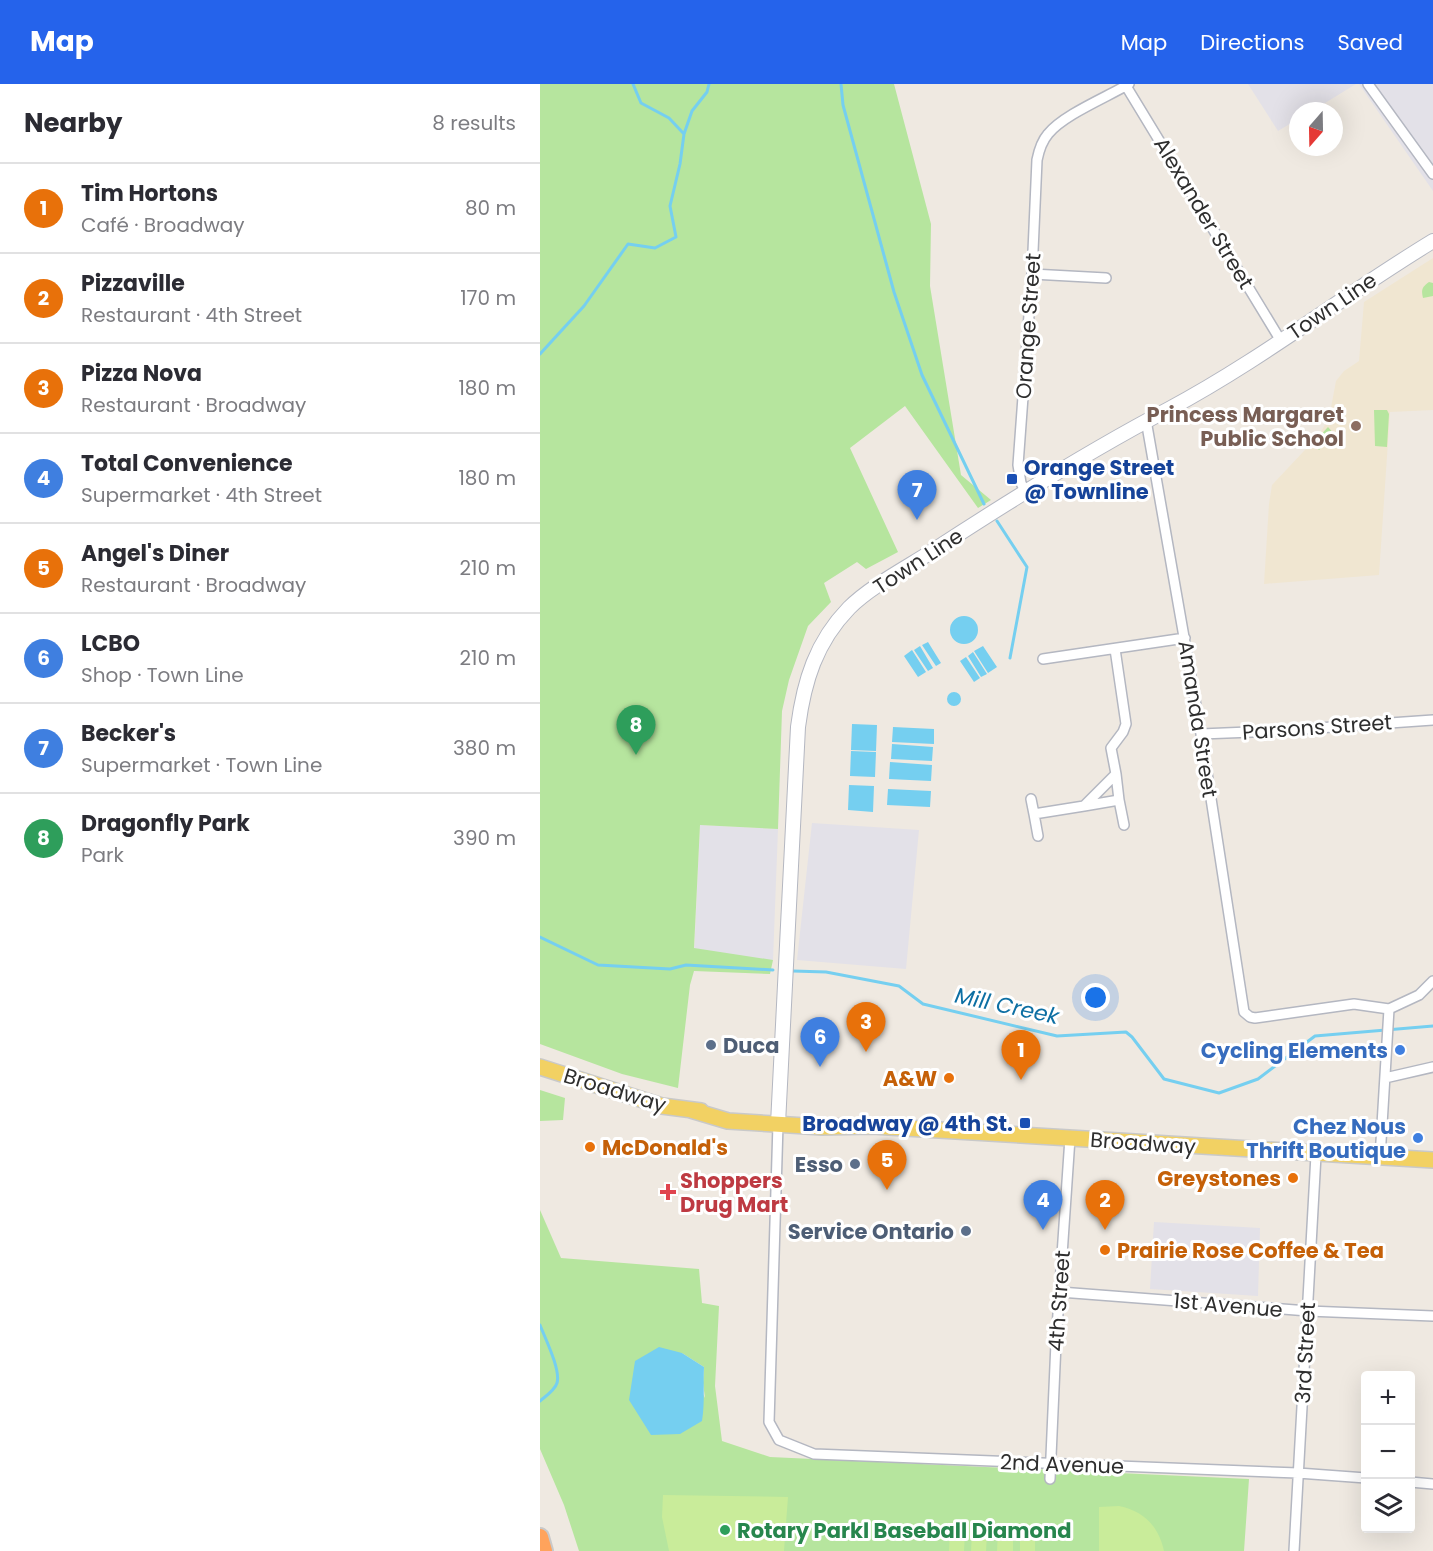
<!DOCTYPE html>
<meta charset="utf-8">
<style>
body{margin:0;font-family:Poppins,sans-serif;background:#f7f7f7;color:#2b2b33}
.controls{position:absolute;right:18px;bottom:18px;display:grid;overflow:hidden;border-radius:6px;box-shadow:0 6px 24px #0002}
.controls button{width:54px;height:54px;display:grid;place-items:center;padding:0;border:0;border-bottom:2px solid #e1e1e2;background:#fff;color:#2b2b33;font:30px sans-serif}
.compass{position:absolute;left:749px;top:18px;width:54px;height:54px;border-radius:50%;background:#fff;box-shadow:0 6px 24px #0002;rotate:200deg}
.you{position:absolute;left:556px;top:914px;width:21px;height:21px;margin:-15px;border:4px solid #fff;border-radius:50%;background:#1a73e8;box-shadow:0 0 0 9px #1a73e833}
.badge{display:grid;place-items:center;width:39px;height:39px;border-radius:50%;background:#2563eb;color:#fff;font-size:20px;font-weight:700}
.pin{position:absolute;translate:-50% -50px;filter:drop-shadow(0 2px 3px #0008)}
.pin::after{content:'';position:absolute;top:32px;width:21px;height:18px;background:inherit;clip-path:polygon(0 0,100% 0,50% 100%)}
.list{margin:0;padding:0;list-style:none}
h2{display:flex;justify-content:space-between;align-items:center;height:78px;margin:0;padding:0 24px;font-size:26px}
h2 small{font-size:20px;font-weight:400;color:#7c7c81}
.list li{display:grid;grid-template-columns:39px 1fr auto;gap:18px;align-items:center;box-sizing:border-box;height:90px;padding:0 24px;border-top:2px solid #e1e1e2}
.list b{display:block;font-size:22px;white-space:nowrap}
.list p{margin:0;font-size:20px;white-space:nowrap;color:#7c7c81}
.list em{font-size:20px;font-style:normal;color:#7c7c81}
.icon{flex:none;width:33px;height:33px;fill:none;stroke:currentColor;stroke-width:2;stroke-linecap:round;stroke-linejoin:round}
.map{position:relative;flex:none;width:893px;height:1467px;overflow:hidden}
header{display:flex;align-items:center;gap:36px;box-sizing:border-box;height:84px;padding:0 30px;background:#2563eb;color:#fff}
header strong{font-size:28px}
nav{display:flex;gap:33px;margin-inline-start:auto;font-size:21px}
main{display:flex}
aside{flex:1;background:#fff}
.map>svg:first-child{display:block}
</style>
<header>
<strong>Map</strong>
<nav><a>Map</a><a>Directions</a><a>Saved</a></nav>
</header>
<main>
<aside>
<h2>Nearby<small>8 results</small></h2>
<ul class="list">
<li><span class="badge" style="background:#e8710a">1</span><div><b>Tim Hortons</b><p>Café · Broadway</p></div><em>80 m</em></li>
<li><span class="badge" style="background:#e8710a">2</span><div><b>Pizzaville</b><p>Restaurant · 4th Street</p></div><em>170 m</em></li>
<li><span class="badge" style="background:#e8710a">3</span><div><b>Pizza Nova</b><p>Restaurant · Broadway</p></div><em>180 m</em></li>
<li><span class="badge" style="background:#3f7fe0">4</span><div><b>Total Convenience</b><p>Supermarket · 4th Street</p></div><em>180 m</em></li>
<li><span class="badge" style="background:#e8710a">5</span><div><b>Angel's Diner</b><p>Restaurant · Broadway</p></div><em>210 m</em></li>
<li><span class="badge" style="background:#3f7fe0">6</span><div><b>LCBO</b><p>Shop · Town Line</p></div><em>210 m</em></li>
<li><span class="badge" style="background:#3f7fe0">7</span><div><b>Becker's</b><p>Supermarket · Town Line</p></div><em>380 m</em></li>
<li><span class="badge" style="background:#2e9e5b">8</span><div><b>Dragonfly Park</b><p>Park</p></div><em>390 m</em></li>
</ul>
</aside>
<div class="map">
<svg width="893" height="1467" viewBox="0 0 893 1467">
<rect width="100%" height="100%" fill="#efe9e1"/>
<path fill="#e3e1e8" d="M 708,0 L 816,0 L 772,27 L 758,27 L 758,35 L 738,47 Z
M 819,0 L 893,0 L 893,107 Z
M 272,739 L 379,746 L 366,885 L 257,876 Z
M 160,741 L 238,745 L 233,876 L 154,872 Z
M 614,1138 L 720,1144 L 718,1212 L 610,1205 Z"/>
<path fill="#f0e6d1" d="M 893,174 L 893,326 L 850,328 L 839,491 L 724,500 L 729,420 L 732,401 L 779,351 L 789,334 L 796,297 L 804,287 L 819,277 L 824,218 Z"/>
<path fill="#b6e59e" fill-rule="evenodd" d="M 0,0 L 354,0 L 391,140 L 390,202 L 421,391 L 451,416 L 438,424 L 365,322 L 310,364 L 358,468 L 326,485 L 317,478 L 284,499 L 291,518 L 268,542 L 249,596 L 242,627 L 238,745 L 160,741 L 154,864 L 233,876 L 230,890 L 154,887 L 150,901 L 138,1004 L 82,990 L 0,960 Z
M 889,198 L 893,199 L 893,212 L 883,214 C 881,206 882,203 889,198 Z
M 834,326 L 847,326 L 849,330 L 847,363 L 835,362 Z
M 788,343 L 795,351 L 779,366 L 773,359 Z
M 0,1006 L 25,1014 L 23,1036 L 0,1037 Z
M 0,1126 L 21,1174 L 159,1185 L 162,1219 L 179,1222 L 175,1302 L 182,1357 L 230,1373 L 709,1395 L 704,1467 L 39,1467 L 24,1421 L 0,1365 ZM 142,1269 L 164,1283 L 163,1299 L 165,1314 Z"/>
<path fill="#c9ec9a" d="M 123,1411 L 248,1413 L 244,1467 L 129,1467 L 122,1433 Z
M 579,1422 C 604,1427 619,1443 624,1467 L 559,1467 L 559,1423 Z
M 410,1447 L 425,1448 L 424,1467 L 409,1467 Z
M 432,1449 L 447,1449 L 446,1467 L 431,1467 Z
M 458,1449 L 473,1450 L 473,1467 L 457,1467 Z
M 480,1450 L 495,1451 L 495,1467 L 480,1467 Z"/>
<path fill="#75cff0" d="M410 546a14 14 0 1 1 28 0a14 14 0 1 1-28 0Z
M 388,558 L 401,579 L 396,582 L 382,561 Z
M 380,562 L 393,584 L 388,587 L 374,566 Z
M 443,562 L 457,583 L 448,589 L 434,567 Z
M 372,566 L 386,588 L 378,593 L 364,572 Z
M 433,568 L 447,590 L 441,593 L 428,572 Z
M 426,573 L 440,594 L 434,598 L 420,577 Z
M407 615a7 7 0 1 1 14 0a7 7 0 1 1-14 0Z
M 312,640 L 337,641 L 336,667 L 311,666 Z
M 353,643 L 394,645 L 394,660 L 352,658 Z
M 352,660 L 393,663 L 392,677 L 351,675 Z
M 311,667 L 336,668 L 335,693 L 310,692 Z
M 350,678 L 392,681 L 391,697 L 349,695 Z
M 309,701 L 334,702 L 333,728 L 308,726 Z
M 348,705 L 391,707 L 390,723 L 347,721 Z
M 119,1263 L 142,1269 L 164,1283 C 163,1301 165,1318 162,1337 L 140,1350 L 111,1351 L 89,1316 L 95,1277 Z"/>
<g fill="none" stroke-linecap="round" stroke-linejoin="round">
<path stroke="#75cff0" stroke-width="3" d="M 93,0 L 101,19 L 129,34 L 144,50
M 301,0 L 303,21 L 354,208 L 382,291 L 444,420
M 0,270 L 44,222 L 88,160 L 115,164 L 136,153 L 130,122 L 140,80 L 144,50 L 152,27 L 167,8 L 169,0
M 457,437 L 487,483 L 470,574
M 0,853 L 58,881 L 130,885 L 146,881 L 233,886
M 253,887 L 286,888 L 359,902 L 383,920 L 517,952 L 586,948 L 592,953 L 624,995 L 679,1009 L 718,995 L 775,952 L 893,942
M 0,1241 C 5,1254 21,1286 17,1299 C 15,1306 6,1312 0,1317"/>
<g stroke="#b4b7c1" stroke-width="12">
<path id="street" d="M 828,0 L 893,90
M 586,2 L 741,257
M 492,190 L 566,194
M 606,336 L 661,650 L 704,928 L 710,933 L 715,934 L 814,920 L 849,925
M 485,407 L 481,399 L 478,381 L 492,190 L 497,76 C 499,66 502,57 508,50 C 523,31 567,13 589,0
M 503,575 L 645,554
M 661,650 L 735,647 L 893,636
M 491,715 L 494,730 L 544,722 L 576,690 L 571,664 L 583,648 L 586,640 L 575,565
M 579,716 L 584,741
M 544,722 L 579,716 L 576,690
M 494,730 L 498,752
M 849,925 L 879,911 L 893,897
M 845,994 L 893,983
M 238,1040 L 229,1338 L 239,1356 L 274,1370 L 758,1389 L 826,1394
M 840,1074 L 849,925
M 520,1208 L 768,1227 L 893,1232
M 510,1395 L 516,1259 L 530,1054
M 870,1398 L 893,1400
M 754,1467 L 776,1071"/>
</g>
<g stroke="#b4b7c1" stroke-width="16">
<path id="secondary" d="M 238,1040 L 258,643 C 264,597 276,558 309,524 C 330,503 366,484 391,468 C 469,417 547,368 629,325 C 721,276 804,211 893,157"/>
</g>
<g stroke="#c9c9c9" stroke-width="18">
<path id="primary" d="M 0,983 L 122,1022 L 161,1027
M 151,1026 L 188,1037 L 282,1043 L 332,1042 L 893,1076"/>
</g>
<g stroke="#c9c9c9" stroke-width="20">
<path id="highway" d="M 0,1453 L 4,1467"/>
</g>
<use href="#street" stroke="#fff" stroke-width="9"/>
<use href="#secondary" stroke="#fff" stroke-width="14"/>
<use href="#primary" stroke="#f2d163" stroke-width="15"/>
<use href="#highway" stroke="#ffa35c" stroke-width="16"/>
</g>
<circle fill="#8d6e63" stroke="#fff" stroke-width="2" cx="816" cy="342" r="6"/>
<g fill="#1a4fb4" stroke="#fff" stroke-width="2">
<rect x="466" y="389" width="12" height="12" rx="3"/>
<rect x="479" y="1033" width="12" height="12" rx="3"/>
</g>
<g fill="#5c6f8a" stroke="#fff" stroke-width="2">
<circle cx="171" cy="961" r="6"/>
<circle cx="315" cy="1080" r="6"/>
<circle cx="426" cy="1147" r="6"/>
</g>
<g fill="#3f7fe0" stroke="#fff" stroke-width="2">
<circle cx="860" cy="966" r="6"/>
<circle cx="878" cy="1054" r="6"/>
</g>
<g fill="#e8710a" stroke="#fff" stroke-width="2">
<circle cx="409" cy="994" r="6"/>
<circle cx="50" cy="1063" r="6"/>
<circle cx="753" cy="1094" r="6"/>
<circle cx="565" cy="1166" r="6"/>
</g>
<path fill="#e0444e" stroke="#fff" stroke-width="2" d="M125 1099h6v6h6v6h-6v6h-6v-6h-6v-6h6z"/>
<circle fill="#2e9e5b" stroke="#fff" stroke-width="2" cx="185" cy="1446" r="6"/>
<g text-anchor="middle" dominant-baseline="central" stroke-width="6" stroke-linejoin="round" paint-order="stroke">
<g font-size="21" fill="#2e2e2e" stroke="#fff">
<text transform="translate(664 129) rotate(59)">Alexander Street</text>
<text transform="translate(792 222) rotate(-34)">Town Line</text>
<text transform="translate(488 242) rotate(-86)">Orange Street</text>
<text transform="translate(378 477) rotate(-33)">Town Line</text>
<text transform="translate(658 635) rotate(81)">Amanda Street</text>
<text transform="translate(777 643) rotate(-4)">Parsons Street</text>
<text transform="translate(75 1006) rotate(17)">Broadway</text>
<text transform="translate(603 1059) rotate(4)">Broadway</text>
<text transform="translate(519 1217) rotate(-86)">4th Street</text>
<text transform="translate(688 1221) rotate(5)">1st Avenue</text>
<text transform="translate(765 1269) rotate(-87)">3rd Street</text>
<text transform="translate(522 1380) rotate(2)">2nd Avenue</text>
</g>
<g font-size="21" font-weight="bold" fill="#785e54" stroke="#fff" text-anchor="end">
<text x="804" y="330">Princess Margaret<tspan x="804" dy="24">Public School</tspan></text>
</g>
<g font-size="21" font-weight="bold" fill="#164399" stroke="#fff" text-anchor="start">
<text x="484" y="383">Orange Street<tspan x="484" dy="24">@ Townline</tspan></text>
<text x="473" y="1039" text-anchor="end">Broadway @ 4th St.</text>
</g>
<g font-size="21" font-weight="bold" fill="#4e5e75" stroke="#fff" text-anchor="end">
<text x="183" y="961" text-anchor="start">Duca</text>
<text x="303" y="1080">Esso</text>
<text x="414" y="1147">Service Ontario</text>
</g>
<g font-size="21" font-weight="bold" fill="#366cbe" stroke="#fff" text-anchor="end">
<text x="848" y="966">Cycling Elements</text>
<text x="866" y="1042">Chez Nous<tspan x="866" dy="24">Thrift Boutique</tspan></text>
</g>
<g font-size="21" font-weight="bold" fill="#c56008" stroke="#fff" text-anchor="end">
<text x="397" y="994">A&amp;W</text>
<text x="62" y="1063" text-anchor="start">McDonald's</text>
<text x="741" y="1094">Greystones</text>
<text x="577" y="1166" text-anchor="start">Prairie Rose Coffee &amp; Tea</text>
</g>
<g font-size="21" font-weight="bold" fill="#be3a42" stroke="#fff" text-anchor="start">
<text x="140" y="1096">Shoppers<tspan x="140" dy="24">Drug Mart</tspan></text>
</g>
<g font-size="21" font-weight="bold" fill="#27864d" stroke="#fff" text-anchor="start">
<text x="197" y="1446">Rotary Parkl Baseball Diamond</text>
</g>
<g font-size="22" font-style="italic" fill="#0d6fa3" stroke="#fff">
<text transform="translate(467 922) rotate(12)">Mill Creek</text>
</g>
</g>
</svg>
<div class="controls">
<button>+</button>
<button>−</button>
<button><svg class="icon" aria-label="layers" viewBox="0 0 24 24"><path d="M12 4l9 5-9 5-9-5zM3 14l9 5 9-5"/></svg></button>
</div>
<svg class="compass" viewBox="-18 -18 36 36"><path d="M0-13l5 13h-10z" fill="#e53935"/><path d="M0 13l5-13h-10z" fill="#7c7c81"/></svg>
<div class="you"></div>
<div class="pin badge" style="left:481px;top:996px;background:#e8710a">1</div>
<div class="pin badge" style="left:565px;top:1146px;background:#e8710a">2</div>
<div class="pin badge" style="left:326px;top:968px;background:#e8710a">3</div>
<div class="pin badge" style="left:503px;top:1146px;background:#3f7fe0">4</div>
<div class="pin badge" style="left:347px;top:1106px;background:#e8710a">5</div>
<div class="pin badge" style="left:280px;top:983px;background:#3f7fe0">6</div>
<div class="pin badge" style="left:377px;top:436px;background:#3f7fe0">7</div>
<div class="pin badge" style="left:96px;top:671px;background:#2e9e5b">8</div>
</div>
</main>
